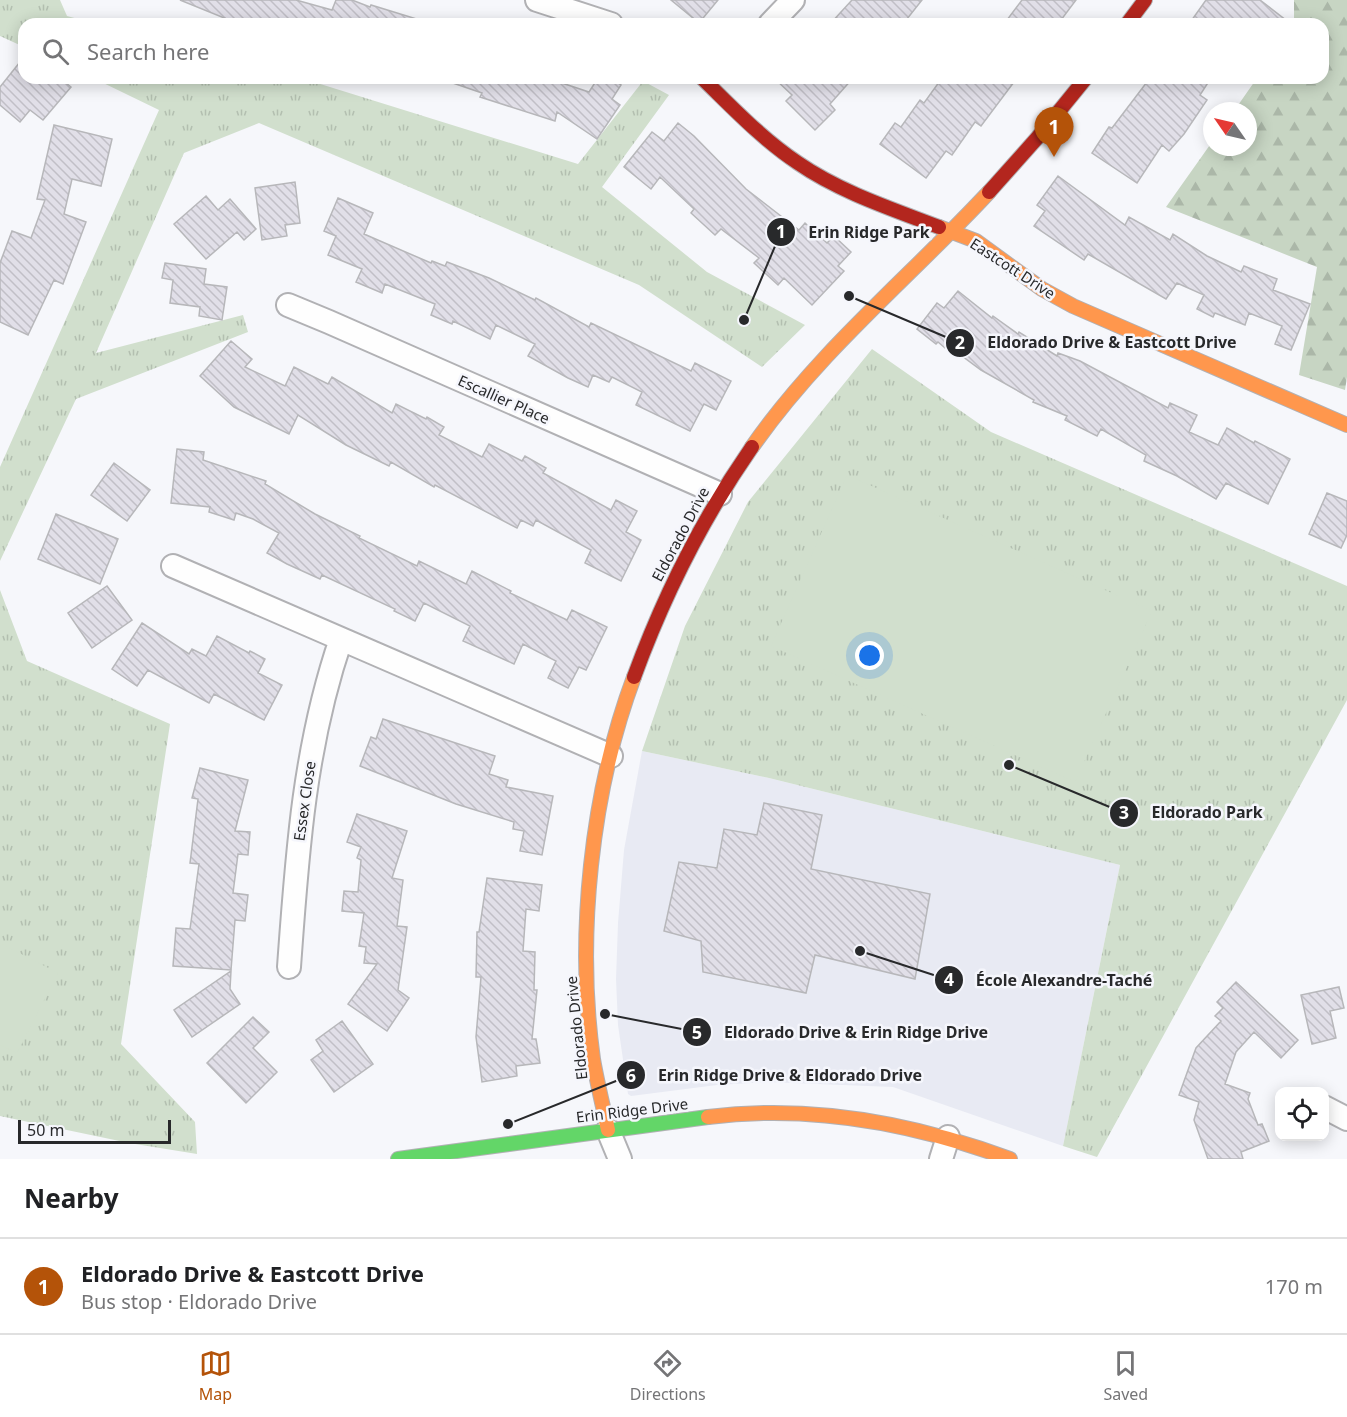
<!DOCTYPE html>
<meta charset="utf-8">
<style>
body{margin:0;font-family:"Noto Sans",sans-serif;background:#f2f2f2;color:#202124}
.controls{position:absolute;right:18px;bottom:18px;display:grid;overflow:hidden;border-radius:12px;box-shadow:0 3px 15px #0003}
.controls button{width:54px;height:54px;display:grid;place-items:center;padding:0;border:0;border-bottom:2px solid #e0e0e0;background:#fff;color:#202124;font:30px sans-serif}
.compass{position:absolute;left:1203px;top:102px;width:54px;height:54px;border-radius:50%;background:#fff;box-shadow:0 3px 15px #0003;rotate:304deg}
.scale{position:absolute;left:18px;bottom:15px;width:153px;box-sizing:border-box;padding-left:6px;border:3px solid #28292b;border-top:0;font-size:16px;line-height:21px;white-space:nowrap;color:#28292b;-webkit-text-stroke:4px #f5f6fc;paint-order:stroke}
.you{position:absolute;left:870px;top:656px;width:21px;height:21px;margin:-15px;border:4px solid #fff;border-radius:50%;background:#1a73e8;box-shadow:0 0 0 9px #1a73e833}
.badge{display:grid;place-items:center;width:39px;height:39px;border-radius:50%;background:#b45309;color:#fff;font-size:20px;font-weight:700}
.pin{position:absolute;translate:-50% -50px;filter:drop-shadow(0 2px 3px #0008)}
.pin::after{content:'';position:absolute;top:32px;width:21px;height:18px;background:inherit;clip-path:polygon(0 0,100% 0,50% 100%)}
.list{margin:0;padding:0;list-style:none}
h2{display:flex;justify-content:space-between;align-items:center;height:78px;margin:0;padding:0 24px;font-size:26px}
h2 small{font-size:20px;font-weight:400;color:#757577}
.list li{display:grid;grid-template-columns:39px 1fr auto;gap:18px;align-items:center;box-sizing:border-box;height:96px;padding:0 24px;border-top:2px solid #e0e0e0}
.list b{display:block;font-size:22px;white-space:nowrap}
.list p{margin:0;font-size:20px;white-space:nowrap;color:#757577}
.list em{font-size:20px;font-style:normal;color:#757577}
.icon{flex:none;width:33px;height:33px;fill:none;stroke:currentColor;stroke-width:2;stroke-linecap:round;stroke-linejoin:round}
.map{position:relative;flex:none;width:1347px;height:1159px;overflow:hidden}
.search{position:absolute;background:#fff;box-shadow:0 3px 15px #0003;left:18px;right:18px;top:18px;height:66px;display:flex;align-items:center;gap:15px;box-sizing:border-box;padding:0 21px;border-radius:18px;color:#757577;font-size:22px}
.sheet{height:174px;background:#fff}
nav{display:flex;justify-content:space-around;align-items:center;box-sizing:border-box;height:84px;border-top:2px solid #e0e0e0;background:#fff;font-size:16px;color:#757577}
nav a{display:grid;justify-items:center;gap:3px}
nav .on{color:#b45309}
.map>svg:first-child{display:block}
</style>
<div class="map">
<svg width="1347" height="1159" viewBox="0 0 1347 1159">
<defs>
<pattern id="forest-firs" width="22" height="20" patternUnits="userSpaceOnUse" patternTransform="scale(1.5)"><rect width="22" height="20" fill="#c7d5c3"/><path d="M5 1l3.5 6h-7zM16 11l3.5 6h-7z" fill="#abb7a8"/></pattern>
<pattern id="park-tufts" width="24" height="20" patternUnits="userSpaceOnUse" patternTransform="scale(1.5)"><rect width="24" height="20" fill="#d1dfcd"/><path d="M3 7l-1-3M5 7V3M7 7l1-3M15 17l-1-3M17 17v-4M19 17l1-3" fill="none" stroke="#b3bfb0"/></pattern>
<pattern id="building-back-hatch" width="6" height="6" patternUnits="userSpaceOnUse" patternTransform="scale(1.5)"><rect width="6" height="6" fill="#e1dfe8"/><path d="M-1 5l2 2M0 0l6 6M5-1l2 2" fill="none" stroke="#c1bfc7"/></pattern>
</defs>
<rect width="100%" height="100%" fill="#f6f7fb"/>
<path fill="#e8eaf3" d="M 642,751 L 769,778 L 1120,865 L 1063,1146 L 893,1087 L 767,1082 L 717,1085 L 631,1096 L 628,1094 L 618,1025 L 616,979 L 618,923 L 624,850 Z"/>
<path fill="url(#forest-firs)" d="M 1294,0 L 1347,0 L 1347,377 L 1345,390 L 1299,375 L 1317,267 L 1166,207 L 1212,142 L 1212,147 L 1248,147 L 1248,111 L 1234,111 L 1257,78 L 1323,78 L 1323,24 L 1294,24 Z"/>
<path fill="url(#park-tufts)" d="M 0,0 L 60,0 L 67,16 L 97,24 L 24,24 L 24,47 L 0,36 Z
M 93,78 L 301,78 L 578,164 L 643,81 L 669,95 L 602,187 L 707,272 L 805,325 L 762,367 L 639,285 L 259,123 L 184,153 L 96,353 L 243,315 L 248,332 L 76,399 L 0,561 L 0,467 L 159,110 Z
M 872,349 L 991,432 L 1347,586 L 1347,700 L 1097,1157 L 1063,1146 L 1120,865 L 769,778 L 642,751 L 685,626 L 748,502 Z
M 0,590 L 27,661 L 170,724 L 121,1044 L 195,1122 L 197,1154 L 129,1143 L 0,1116 Z"/>
<path fill="#d1dfcd" d="M 847,475 L 1152,611 L 1075,782 L 771,646 Z
M 0,943 L 58,973 L 17,1053 L 0,1045 Z"/>
<path fill="url(#building-back-hatch)" stroke="#b7b7ba" stroke-width="1.5" d="M 180,0 L 296,0 L 332,10 L 336,0 L 352,0 L 370,7 L 371,5 L 420,20 L 420,24 L 239,24 Z
M 671,0 L 718,0 L 699,23 Z
M 852,0 L 922,0 L 903,24 L 830,24 Z
M 1022,0 L 1076,0 L 1058,24 L 1004,24 Z
M 1206,0 L 1260,0 L 1291,24 L 1189,24 Z
M 24,57 L 24,78 L 60,78 L 71,87 L 43,120 L 30,110 L 20,122 L 0,105 L 0,87 Z
M 448,78 L 547,78 L 589,92 L 598,78 L 611,78 L 621,85 L 612,99 L 620,105 L 597,139 L 557,112 L 555,121 L 480,97 L 482,93 L 447,81 Z
M 774,78 L 853,78 L 830,104 L 835,110 L 815,130 L 786,101 L 792,95 Z
M 942,78 L 1017,78 L 981,126 L 975,122 L 952,155 L 946,151 L 926,178 L 880,144 L 895,123 L 901,127 L 920,100 L 924,103 Z
M 1150,78 L 1211,78 L 1200,95 L 1207,100 L 1184,134 L 1169,151 L 1162,145 L 1137,183 L 1092,153 L 1109,127 L 1112,128 Z
M 678,123 L 694,136 L 746,189 L 799,230 L 805,223 L 827,243 L 834,236 L 851,252 L 838,266 L 844,271 L 812,305 L 784,278 L 778,285 L 754,263 L 759,258 L 721,229 L 715,235 L 691,213 L 694,209 L 660,177 L 651,189 L 624,167 L 652,132 L 664,141 Z
M 54,125 L 112,139 L 101,186 L 72,179 L 64,214 L 86,222 L 63,284 L 54,280 L 28,335 L 0,322 L 0,263 L 12,231 L 31,238 L 45,200 L 37,199 Z
M 1058,176 L 1125,225 L 1129,217 L 1170,240 L 1173,234 L 1207,256 L 1241,272 L 1244,266 L 1277,279 L 1273,290 L 1310,304 L 1291,350 L 1275,344 L 1282,326 L 1249,313 L 1245,325 L 1215,313 L 1213,317 L 1197,309 L 1204,295 L 1177,283 L 1166,299 L 1088,254 L 1084,260 L 1034,226 L 1045,211 L 1037,205 Z
M 295,182 L 300,223 L 285,225 L 287,236 L 262,240 L 255,188 Z
M 206,196 L 218,210 L 230,199 L 256,229 L 244,240 L 237,232 L 206,259 L 174,224 Z
M 338,198 L 373,213 L 364,234 L 431,263 L 432,261 L 445,266 L 447,262 L 489,278 L 535,300 L 536,298 L 589,327 L 591,323 L 691,371 L 695,363 L 731,381 L 716,410 L 704,404 L 690,431 L 636,405 L 642,392 L 612,377 L 609,382 L 593,375 L 588,387 L 568,378 L 528,356 L 535,344 L 496,325 L 490,339 L 453,321 L 452,324 L 431,315 L 435,304 L 385,284 L 382,293 L 356,282 L 362,269 L 328,255 L 336,236 L 324,231 Z
M 165,263 L 206,269 L 204,284 L 227,287 L 222,320 L 199,316 L 200,307 L 170,303 L 173,280 L 162,278 Z
M 958,291 L 992,318 L 993,316 L 1018,334 L 1019,332 L 1057,356 L 1058,353 L 1080,361 L 1168,408 L 1170,403 L 1197,415 L 1189,432 L 1218,445 L 1227,428 L 1254,443 L 1255,441 L 1290,459 L 1268,504 L 1226,483 L 1216,499 L 1177,476 L 1144,461 L 1146,455 L 1101,429 L 1097,436 L 1065,420 L 1067,416 L 1033,402 L 1034,400 L 981,370 L 947,345 L 945,348 L 938,342 L 936,344 L 917,329 L 937,303 L 944,308 Z
M 231,341 L 252,359 L 245,367 L 285,386 L 294,367 L 328,384 L 332,377 L 392,413 L 396,404 L 426,419 L 427,417 L 444,427 L 439,435 L 482,457 L 489,444 L 522,461 L 525,456 L 546,468 L 543,473 L 611,510 L 616,500 L 637,511 L 626,532 L 641,540 L 621,581 L 585,563 L 591,550 L 536,520 L 533,526 L 521,520 L 517,528 L 435,485 L 434,487 L 391,462 L 389,466 L 346,445 L 298,415 L 289,434 L 234,407 L 200,376 Z
M 177,449 L 204,452 L 203,460 L 266,481 L 265,484 L 315,514 L 360,536 L 359,538 L 417,566 L 419,561 L 466,584 L 472,571 L 511,591 L 510,593 L 567,620 L 572,610 L 607,627 L 586,670 L 579,667 L 568,688 L 548,678 L 556,661 L 523,644 L 514,664 L 463,641 L 470,626 L 424,603 L 415,621 L 394,611 L 395,609 L 322,575 L 320,579 L 287,564 L 267,553 L 279,533 L 253,519 L 236,513 L 234,520 L 209,512 L 210,507 L 171,503 Z
M 114,463 L 150,490 L 127,521 L 91,495 Z
M 1327,493 L 1347,501 L 1347,535 L 1341,548 L 1309,534 Z
M 56,514 L 118,539 L 100,584 L 38,559 Z
M 107,586 L 132,620 L 92,648 L 68,613 Z
M 142,623 L 189,654 L 192,649 L 206,656 L 217,636 L 249,653 L 250,651 L 265,659 L 258,673 L 282,685 L 264,720 L 214,694 L 209,703 L 148,670 L 137,686 L 112,669 Z
M 383,719 L 495,756 L 489,774 L 508,780 L 506,787 L 553,796 L 542,855 L 520,851 L 524,831 L 513,829 L 514,822 L 456,804 L 360,766 L 371,737 L 376,739 Z
M 200,768 L 248,780 L 235,831 L 250,832 L 248,855 L 238,854 L 233,893 L 248,895 L 245,921 L 235,920 L 231,970 L 173,966 L 176,928 L 190,929 L 199,864 L 190,863 L 198,799 L 192,798 Z
M 764,803 L 822,815 L 811,869 L 930,894 L 915,979 L 815,955 L 806,993 L 703,972 L 701,941 L 664,931 L 679,862 L 717,868 L 724,829 L 757,835 Z
M 357,814 L 407,831 L 392,878 L 403,880 L 397,926 L 407,927 L 398,990 L 409,998 L 387,1031 L 348,1004 L 377,964 L 364,963 L 366,947 L 359,946 L 364,913 L 342,911 L 344,891 L 358,892 L 361,860 L 357,858 L 361,847 L 347,842 Z
M 487,878 L 542,885 L 539,911 L 526,909 L 523,951 L 535,952 L 534,990 L 537,990 L 532,1039 L 536,1039 L 540,1063 L 516,1066 L 517,1076 L 482,1082 L 476,1037 L 481,977 L 476,977 L 477,932 L 479,932 Z
M 231,971 L 230,989 L 240,1004 L 192,1037 L 174,1010 Z
M 1236,982 L 1298,1040 L 1281,1058 L 1254,1032 L 1236,1052 L 1225,1084 L 1250,1093 L 1248,1099 L 1258,1125 L 1262,1124 L 1269,1141 L 1241,1152 L 1243,1159 L 1208,1159 L 1194,1120 L 1199,1102 L 1179,1095 L 1196,1048 L 1221,1021 L 1215,1016 L 1223,1008 L 1217,1002 Z
M 1339,987 L 1344,1008 L 1330,1011 L 1336,1038 L 1312,1044 L 1301,995 Z
M 253,1017 L 269,1032 L 253,1048 L 277,1072 L 246,1103 L 207,1063 Z
M 342,1021 L 373,1064 L 334,1092 L 311,1060 L 323,1051 L 316,1040 Z"/>
<g fill="none" stroke-linecap="round" stroke-linejoin="round">
<g stroke="#b1b1b4" stroke-width="26">
<path id="street" d="M 537,0 L 611,24
M 770,24 L 793,0
M 288,305 L 329,322 L 720,494
M 173,566 L 611,756
M 289,967 C 297,855 304,747 341,639
M 1324,1107 L 1347,1119
M 608,1130 L 620,1159
M 941,1159 L 948,1137"/>
</g>
<g stroke="#b1b1b4" stroke-width="16">
<path id="fast" d="M 398,1159 L 708,1117"/>
</g>
<g stroke="#b1b1b4" stroke-width="16">
<path id="slow" d="M 939,227 L 976,241 L 1042,289 L 1073,306 L 1347,425
M 752,447 C 819,351 910,277 989,192
M 708,1117 C 811,1104 913,1123 1010,1159
M 608,1130 C 603,1106 597,1082 593,1059 C 576,937 591,792 634,677"/>
</g>
<g stroke="#b1b1b4" stroke-width="16">
<path id="jam" d="M 1127,24 L 1145,0
M 702,78 C 733,108 762,139 798,163 C 840,192 892,209 939,227
M 989,192 L 1038,137 L 1086,78
M 634,677 C 664,595 702,519 752,447"/>
</g>
<use href="#street" stroke="#fefefe" stroke-width="22"/>
<use href="#fast" stroke="#63d668" stroke-width="14"/>
<use href="#slow" stroke="#ff974d" stroke-width="14"/>
<use href="#jam" stroke="#b3261e" stroke-width="14"/>
</g>
<g text-anchor="middle" dominant-baseline="central" stroke-width="5" stroke-linejoin="round" paint-order="stroke">
<g font-size="15" fill="#28292b" stroke="#f5f6fc">
<text transform="translate(1013 268) rotate(33)">Eastcott Drive</text>
<text transform="translate(504 399) rotate(24)">Escallier Place</text>
<text transform="translate(680 534) rotate(-62)">Eldorado Drive</text>
<text transform="translate(304 801) rotate(-82)">Essex Close</text>
<text transform="translate(576 1028) rotate(-96)">Eldorado Drive</text>
<text transform="translate(632 1110) rotate(-7)">Erin Ridge Drive</text>
</g>
</g>
<path fill="none" stroke="#28292b" stroke-width="2" d="M744 320L781 232M849 296L960 343M1009 765L1124 813M860 951L949 980M605 1014L697 1032M508 1124L631 1075"/>
<g fill="#28292b" stroke="#f5f6fc" stroke-width="2">
<circle cx="744" cy="320" r="6"/>
<circle cx="849" cy="296" r="6"/>
<circle cx="1009" cy="765" r="6"/>
<circle cx="860" cy="951" r="6"/>
<circle cx="605" cy="1014" r="6"/>
<circle cx="508" cy="1124" r="6"/>
<circle cx="781" cy="232" r="15"/>
<circle cx="960" cy="343" r="15"/>
<circle cx="1124" cy="813" r="15"/>
<circle cx="949" cy="980" r="15"/>
<circle cx="697" cy="1032" r="15"/>
<circle cx="631" cy="1075" r="15"/>
</g>
<g font-size="18" text-anchor="middle" font-weight="bold" fill="#fff">
<text x="781" y="238">1</text>
<text x="960" y="349">2</text>
<text x="1124" y="819">3</text>
<text x="949" y="986">4</text>
<text x="697" y="1039">5</text>
<text x="631" y="1082">6</text>
</g>
<g font-size="16" text-anchor="middle" font-weight="bold" fill="#28292b" stroke="#f5f6fc" stroke-width="5" stroke-linejoin="round" paint-order="stroke">
<text x="869" y="238">Erin Ridge Park</text>
<text x="1112" y="348">Eldorado Drive &amp; Eastcott Drive</text>
<text x="1207" y="818">Eldorado Park</text>
<text x="1064" y="986">École Alexandre-Taché</text>
<text x="856" y="1038">Eldorado Drive &amp; Erin Ridge Drive</text>
<text x="790" y="1081">Erin Ridge Drive &amp; Eldorado Drive</text>
</g>
</svg>
<div class="controls">
<button><svg class="icon" aria-label="locate" viewBox="0 0 24 24"><circle cx="12" cy="12" r="6"/><path d="M12 2v4M12 18v4M2 12h4M18 12h4"/></svg></button>
</div>
<svg class="compass" viewBox="-18 -18 36 36"><path d="M0-13l5 13h-10z" fill="#e53935"/><path d="M0 13l5-13h-10z" fill="#757577"/></svg>
<div class="scale">50 m</div>
<div class="you"></div>
<div class="pin badge" style="left:1054px;top:157px">1</div>
<div class="search"><svg class="icon" aria-label="search" viewBox="0 0 24 24"><circle cx="10" cy="10" r="6"/><path d="M15 15l6 6"/></svg>Search here</div>
</div>
<section class="sheet">
<h2>Nearby<small></small></h2>
<ul class="list">
<li><span class="badge">1</span><div><b>Eldorado Drive &amp; Eastcott Drive</b><p>Bus stop · Eldorado Drive</p></div><em>170 m</em></li>
</ul>
</section>
<nav>
<a class="on"><svg class="icon" aria-label="map" viewBox="0 0 24 24"><path d="M3 6l6-2 6 2 6-2v14l-6 2-6-2-6 2zM9 4v14M15 6v14"/></svg>Map</a>
<a><svg class="icon" aria-label="directions" viewBox="0 0 24 24"><path d="M12 3l9 9-9 9-9-9zM9 14v-3h6M13 9l2 2-2 2"/></svg>Directions</a>
<a><svg class="icon" aria-label="saved" viewBox="0 0 24 24"><path d="M7 4h10v16l-5-4-5 4z"/></svg>Saved</a>
</nav>
